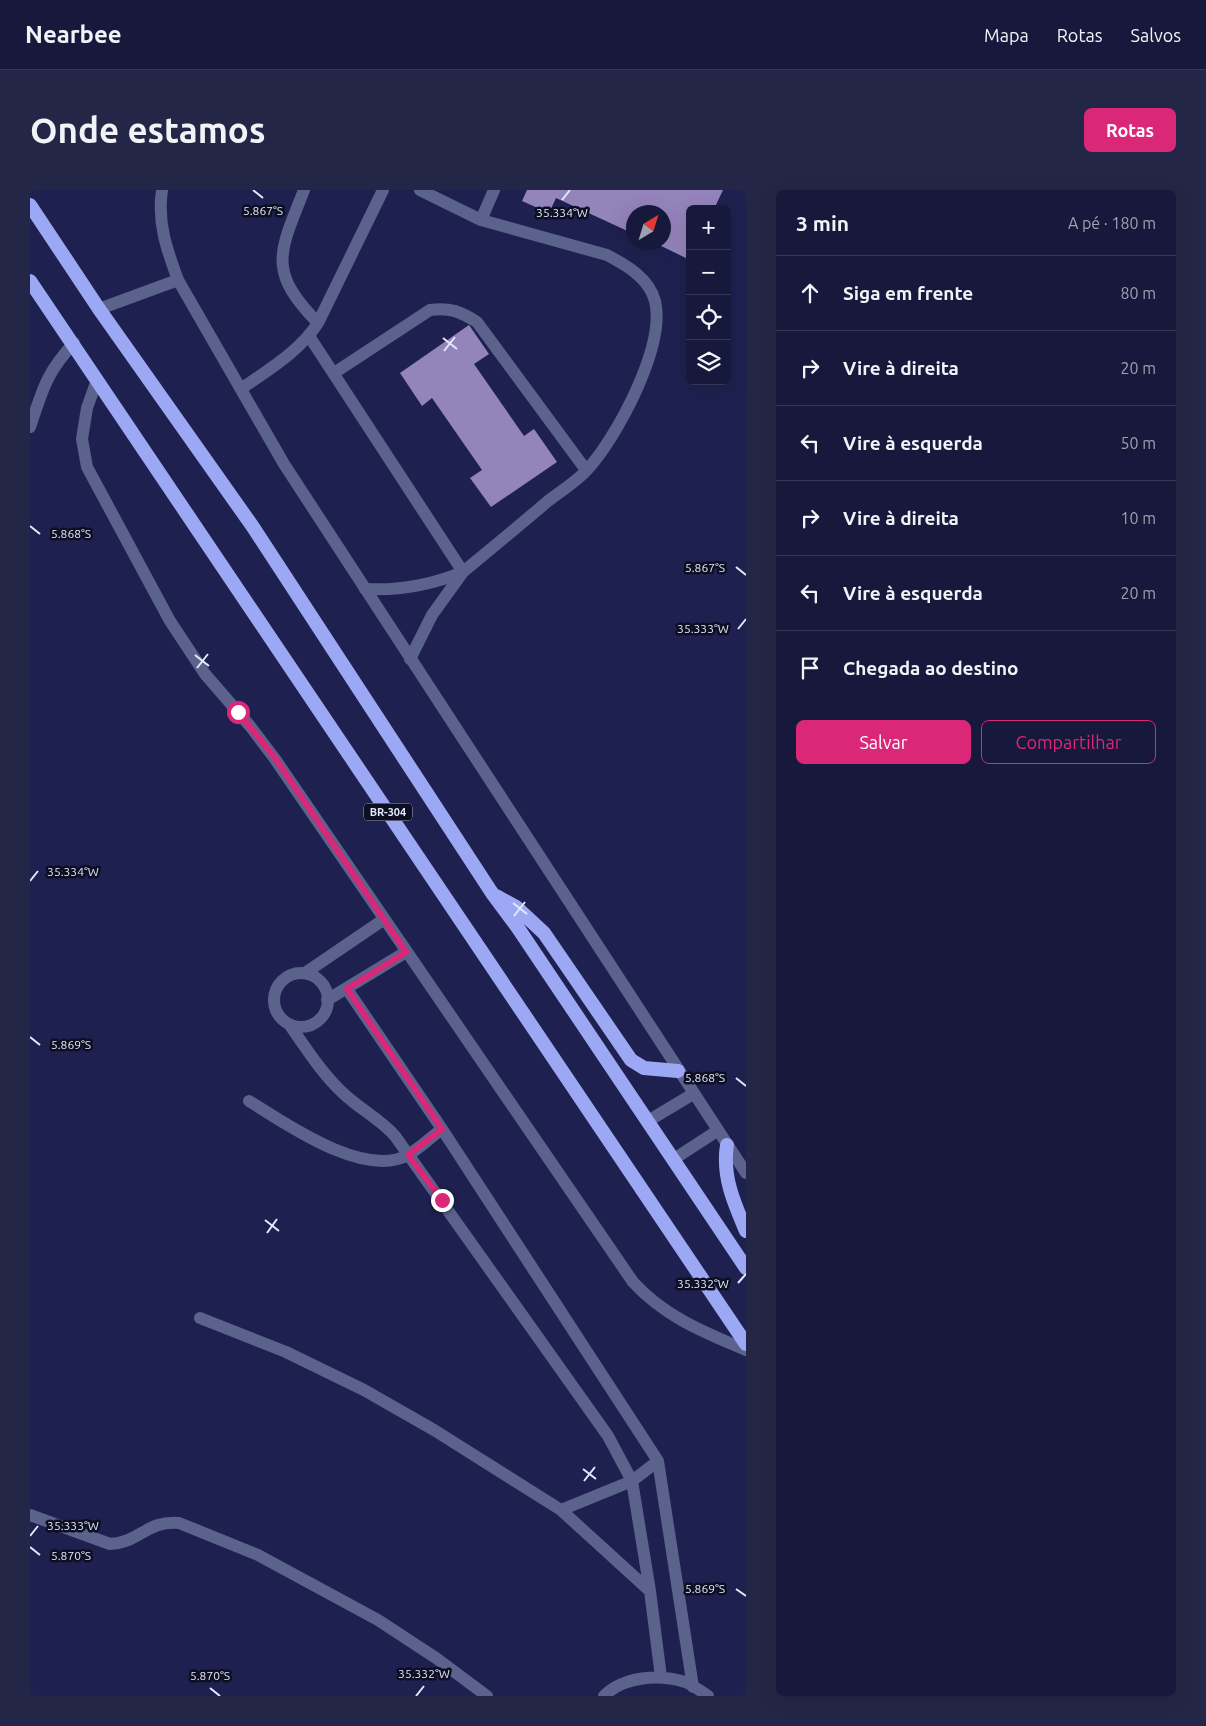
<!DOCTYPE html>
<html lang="pt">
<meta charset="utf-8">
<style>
body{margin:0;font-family:Ubuntu,sans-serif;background:#232646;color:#f1f3f6}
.controls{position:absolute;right:15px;top:15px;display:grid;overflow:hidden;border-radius:8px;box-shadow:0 5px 20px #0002}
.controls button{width:45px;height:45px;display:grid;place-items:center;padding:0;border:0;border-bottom:1px solid #353855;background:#16193b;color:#f1f3f6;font:25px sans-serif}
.compass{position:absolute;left:596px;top:15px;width:45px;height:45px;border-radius:50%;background:#16193b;box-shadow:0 5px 20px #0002;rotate:38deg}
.stop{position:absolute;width:15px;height:15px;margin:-11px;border:4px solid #db2777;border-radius:50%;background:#fff}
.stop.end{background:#db2777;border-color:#fff;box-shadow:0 1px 5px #0008}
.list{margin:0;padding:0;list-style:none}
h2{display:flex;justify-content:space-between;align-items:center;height:65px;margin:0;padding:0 20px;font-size:21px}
h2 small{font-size:16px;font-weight:400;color:#9ea0af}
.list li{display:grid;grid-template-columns:32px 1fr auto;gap:15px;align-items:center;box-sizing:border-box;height:75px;padding:0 20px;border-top:1px solid #353855}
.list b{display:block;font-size:19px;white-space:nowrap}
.list em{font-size:16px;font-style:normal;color:#9ea0af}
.actions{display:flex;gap:10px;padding:15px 20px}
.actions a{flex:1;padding:11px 0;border:1px solid #db2777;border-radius:8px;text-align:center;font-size:18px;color:#db2777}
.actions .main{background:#db2777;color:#fff}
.icon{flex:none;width:28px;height:28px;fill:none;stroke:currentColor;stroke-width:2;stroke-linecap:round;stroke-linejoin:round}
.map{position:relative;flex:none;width:716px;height:1506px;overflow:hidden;border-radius:8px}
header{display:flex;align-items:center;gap:30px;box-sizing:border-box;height:70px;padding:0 25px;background:#16193b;border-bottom:1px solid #353855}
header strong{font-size:24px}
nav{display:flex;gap:28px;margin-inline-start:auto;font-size:18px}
.intro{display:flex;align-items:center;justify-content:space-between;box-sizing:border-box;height:120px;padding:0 30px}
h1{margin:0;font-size:35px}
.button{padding:12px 22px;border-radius:8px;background:#db2777;color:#fff;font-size:18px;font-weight:700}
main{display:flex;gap:30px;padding:0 30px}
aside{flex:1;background:#16193b;border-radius:8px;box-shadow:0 5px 20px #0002}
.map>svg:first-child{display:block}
</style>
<header>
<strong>Nearbee</strong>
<nav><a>Mapa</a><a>Rotas</a><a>Salvos</a></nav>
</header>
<div class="intro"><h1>Onde estamos</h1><a class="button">Rotas</a></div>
<main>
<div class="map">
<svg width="716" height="1506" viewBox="0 0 716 1506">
<rect width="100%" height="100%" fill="#1e214f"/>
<path fill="#9484bc" d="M 497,0 L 693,0 L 684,19 L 660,19 L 660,70 L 623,52 L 634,52 L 634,22 L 604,22 L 604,44 L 526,8 L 519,23 L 492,11 Z
M 439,135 L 459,164 L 444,174 L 494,246 L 504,239 L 527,272 L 461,317 L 440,288 L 452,280 L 402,208 L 392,216 L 370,183 Z"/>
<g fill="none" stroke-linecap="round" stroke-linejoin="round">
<path stroke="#5b628c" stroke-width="12" d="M 274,0 C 250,62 236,80 288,133
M 390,0 L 451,30 L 464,0
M 279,146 L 433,382 C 462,358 490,335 518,311 C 531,301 546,292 557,280 C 587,247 636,156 625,111 C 619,88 596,75 577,65 L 451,30
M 304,183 L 400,120 C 420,117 431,122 447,132 L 556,280
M 211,199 C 239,179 269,162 288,133 L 353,0
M 335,399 C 371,401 401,395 433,382
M 380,469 L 402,425 L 433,382"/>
<path stroke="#5b628c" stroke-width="12" d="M 148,90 L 254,274 L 716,983
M 67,190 L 57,218 L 52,249 L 57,277 L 140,431 L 175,484 L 220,536 L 245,569 L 603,1092 C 635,1127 674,1142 716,1160
M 0,237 C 13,199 16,183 44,153
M 275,783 L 353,730
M244 810a27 27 0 1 1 54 0a27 27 0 1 1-54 0Z
M 317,799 L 412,939 L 628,1271 L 663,1497
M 297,810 L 376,762
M 259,834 C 276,858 292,884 314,904 C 331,920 350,929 365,946 L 578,1246 L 602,1291 L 620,1401 L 631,1487
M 219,911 C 256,934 334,989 378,965 C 390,958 401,947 412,939
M 618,931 L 663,904
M 644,969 L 687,941
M 170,1128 L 256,1162 L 334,1200 L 404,1240 L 531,1320 L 620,1401
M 531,1320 L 602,1291 L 628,1271
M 0,1325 L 80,1354 C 109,1353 117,1330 149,1333 L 228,1365 L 348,1430 L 406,1468 L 457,1506
M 574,1506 C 594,1486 629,1484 655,1492 C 663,1495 671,1501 678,1506"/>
<path stroke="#5b628c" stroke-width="12" d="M 69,119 L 148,90 C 137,60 127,33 132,0"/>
<path stroke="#9da8f4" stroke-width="14" d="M 0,15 L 69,119 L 223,337 L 462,703 L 488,738 L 716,1078
M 0,91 L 716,1154
M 466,706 L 486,717 L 514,743 L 601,870 L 614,878 L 648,881
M 697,955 C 692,986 704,1013 716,1041"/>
</g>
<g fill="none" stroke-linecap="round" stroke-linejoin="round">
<path stroke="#db2777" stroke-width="6" d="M 208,522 L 245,568 L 376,762 L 317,799 L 412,939 L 378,965 L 412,1010"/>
</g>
<path fill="none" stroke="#e5e9fb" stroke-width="2" d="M 223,0 L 233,8M 532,10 L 540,0M 413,148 L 427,159M 414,161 L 425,147M 0,336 L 10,344M 706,377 L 716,385M 708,439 L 716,429M 165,465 L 179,476M 167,478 L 178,464M 0,691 L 8,681M 483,713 L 497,724M 484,726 L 495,712M 0,847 L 10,855M 706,888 L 716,896M 235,1030 L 249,1041M 237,1043 L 247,1029M 708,1093 L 716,1084M 553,1279 L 566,1289M 554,1291 L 565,1277M 0,1346 L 8,1336M 0,1357 L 10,1365M 706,1399 L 716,1406M 180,1498 L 190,1506M 386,1506 L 394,1496"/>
<g text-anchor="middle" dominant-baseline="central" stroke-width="5" stroke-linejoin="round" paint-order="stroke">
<rect fill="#0c0e22" stroke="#a4a7ba" stroke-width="1" x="334" y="613.5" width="48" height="17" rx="4"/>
<g font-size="11" font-weight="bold" fill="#e5e9fb">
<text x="358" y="622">BR-304</text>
</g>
</g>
<g font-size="12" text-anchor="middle" fill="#e5e9fb" stroke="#0c0e22" stroke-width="5" stroke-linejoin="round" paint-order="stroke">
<text x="233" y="25">5.867°S</text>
<text x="532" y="27">35.334°W</text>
<text x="41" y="348">5.868°S</text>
<text x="675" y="382">5.867°S</text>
<text x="673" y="443">35.333°W</text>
<text x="43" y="686">35.334°W</text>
<text x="41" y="859">5.869°S</text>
<text x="675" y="892">5.868°S</text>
<text x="673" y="1098">35.332°W</text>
<text x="43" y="1340">35.333°W</text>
<text x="41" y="1370">5.870°S</text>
<text x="675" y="1403">5.869°S</text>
<text x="394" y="1488">35.332°W</text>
<text x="180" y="1490">5.870°S</text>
</g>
</svg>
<div class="controls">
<button>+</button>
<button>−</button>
<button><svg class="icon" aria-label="locate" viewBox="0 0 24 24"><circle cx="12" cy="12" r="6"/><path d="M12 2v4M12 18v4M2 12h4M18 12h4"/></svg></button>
<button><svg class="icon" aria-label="layers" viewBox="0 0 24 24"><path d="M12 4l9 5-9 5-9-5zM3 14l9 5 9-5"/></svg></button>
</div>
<svg class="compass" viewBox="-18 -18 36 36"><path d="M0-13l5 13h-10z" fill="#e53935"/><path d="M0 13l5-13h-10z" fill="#9ea0af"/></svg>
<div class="stop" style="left:208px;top:522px"></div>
<div class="stop end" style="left:412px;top:1010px"></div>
</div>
<aside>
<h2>3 min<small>A pé · 180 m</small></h2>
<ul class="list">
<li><svg class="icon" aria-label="ahead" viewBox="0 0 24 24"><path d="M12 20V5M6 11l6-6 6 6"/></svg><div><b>Siga em frente</b></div><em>80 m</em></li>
<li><svg class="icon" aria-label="right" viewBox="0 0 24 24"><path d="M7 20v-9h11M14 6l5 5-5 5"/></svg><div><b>Vire à direita</b></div><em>20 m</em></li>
<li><svg class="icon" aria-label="left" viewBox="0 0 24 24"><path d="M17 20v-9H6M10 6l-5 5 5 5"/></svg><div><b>Vire à esquerda</b></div><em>50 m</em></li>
<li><svg class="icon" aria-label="right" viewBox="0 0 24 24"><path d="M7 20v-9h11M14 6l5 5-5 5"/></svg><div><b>Vire à direita</b></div><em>10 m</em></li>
<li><svg class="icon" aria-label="left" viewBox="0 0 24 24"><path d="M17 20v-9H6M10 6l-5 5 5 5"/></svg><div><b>Vire à esquerda</b></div><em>20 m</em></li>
<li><svg class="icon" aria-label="arrive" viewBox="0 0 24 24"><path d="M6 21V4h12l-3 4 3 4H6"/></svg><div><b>Chegada ao destino</b></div></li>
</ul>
<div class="actions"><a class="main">Salvar</a><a>Compartilhar</a></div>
</aside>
</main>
